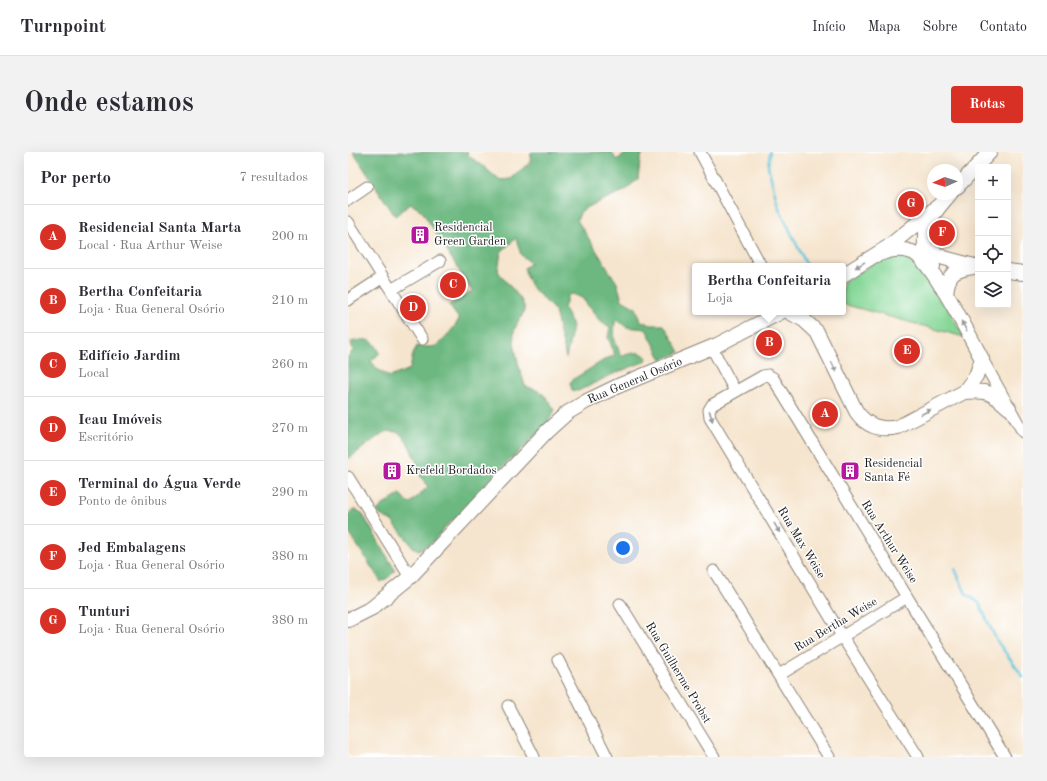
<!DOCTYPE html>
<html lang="pt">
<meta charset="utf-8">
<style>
body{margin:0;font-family:"Old Standard TT",serif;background:#f2f2f3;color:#2b2b33}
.controls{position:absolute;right:12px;top:12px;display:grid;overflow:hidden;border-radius:4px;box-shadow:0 4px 16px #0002}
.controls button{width:36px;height:36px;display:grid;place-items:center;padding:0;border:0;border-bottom:1px solid #e1e1e2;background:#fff;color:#2b2b33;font:20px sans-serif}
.compass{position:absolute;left:579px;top:12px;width:36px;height:36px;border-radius:50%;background:#fff;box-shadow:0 4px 16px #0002;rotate:267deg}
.you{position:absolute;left:275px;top:396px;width:14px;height:14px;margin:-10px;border:3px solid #fff;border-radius:50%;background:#1a73e8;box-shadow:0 0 0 6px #1a73e833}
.badge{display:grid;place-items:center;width:26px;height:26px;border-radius:50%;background:#d93025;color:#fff;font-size:13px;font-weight:700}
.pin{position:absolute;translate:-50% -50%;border:2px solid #fff;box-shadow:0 1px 4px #0006}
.popup{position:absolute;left:344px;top:111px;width:154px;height:52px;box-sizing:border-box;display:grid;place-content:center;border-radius:4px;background:#fff;filter:drop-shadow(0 1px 3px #0005);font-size:13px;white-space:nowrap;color:#7c7c81}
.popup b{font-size:15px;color:#2b2b33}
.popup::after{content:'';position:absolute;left:50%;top:100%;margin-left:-8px;border:8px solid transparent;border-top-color:#fff}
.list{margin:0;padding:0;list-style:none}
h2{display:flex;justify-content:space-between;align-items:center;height:52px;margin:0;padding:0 16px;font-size:17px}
h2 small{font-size:13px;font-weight:400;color:#7c7c81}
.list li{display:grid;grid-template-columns:26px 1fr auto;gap:12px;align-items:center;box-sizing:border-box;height:64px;padding:0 16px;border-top:1px solid #e1e1e2}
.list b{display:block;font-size:15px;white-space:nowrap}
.list p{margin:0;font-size:13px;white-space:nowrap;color:#7c7c81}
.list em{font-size:13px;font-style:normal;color:#7c7c81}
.icon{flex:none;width:22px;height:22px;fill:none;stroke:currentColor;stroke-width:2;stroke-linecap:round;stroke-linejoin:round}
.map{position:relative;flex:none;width:675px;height:605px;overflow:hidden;border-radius:4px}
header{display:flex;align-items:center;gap:24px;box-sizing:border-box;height:56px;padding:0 20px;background:#fff;border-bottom:1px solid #e1e1e2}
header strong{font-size:19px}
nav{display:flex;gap:22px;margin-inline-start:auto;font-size:14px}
.intro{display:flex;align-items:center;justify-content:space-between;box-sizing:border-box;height:96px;padding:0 24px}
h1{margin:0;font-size:28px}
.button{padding:10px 18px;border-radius:4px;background:#d93025;color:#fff;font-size:14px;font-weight:700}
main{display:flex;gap:24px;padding:0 24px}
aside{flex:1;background:#fff;border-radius:4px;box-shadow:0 4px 16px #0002}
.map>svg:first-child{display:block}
</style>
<header>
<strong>Turnpoint</strong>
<nav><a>Início</a><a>Mapa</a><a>Sobre</a><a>Contato</a></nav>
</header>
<div class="intro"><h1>Onde estamos</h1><a class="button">Rotas</a></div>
<main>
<aside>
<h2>Por perto<small>7 resultados</small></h2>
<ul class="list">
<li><span class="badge">A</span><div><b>Residencial Santa Marta</b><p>Local · Rua Arthur Weise</p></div><em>200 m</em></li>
<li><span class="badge">B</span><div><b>Bertha Confeitaria</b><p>Loja · Rua General Osório</p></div><em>210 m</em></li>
<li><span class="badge">C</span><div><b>Edifício Jardim</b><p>Local</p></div><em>260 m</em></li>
<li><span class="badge">D</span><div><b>Icau Imóveis</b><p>Escritório</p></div><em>270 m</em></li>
<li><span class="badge">E</span><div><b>Terminal do Água Verde</b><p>Ponto de ônibus</p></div><em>290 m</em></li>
<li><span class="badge">F</span><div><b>Jed Embalagens</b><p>Loja · Rua General Osório</p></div><em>380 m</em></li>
<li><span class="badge">G</span><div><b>Tunturi</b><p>Loja · Rua General Osório</p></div><em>380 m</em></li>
</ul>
</aside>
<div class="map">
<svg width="675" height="605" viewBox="0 0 675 605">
<rect width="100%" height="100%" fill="#fff"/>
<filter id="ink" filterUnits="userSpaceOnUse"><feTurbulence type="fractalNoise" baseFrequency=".025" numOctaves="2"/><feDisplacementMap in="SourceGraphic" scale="8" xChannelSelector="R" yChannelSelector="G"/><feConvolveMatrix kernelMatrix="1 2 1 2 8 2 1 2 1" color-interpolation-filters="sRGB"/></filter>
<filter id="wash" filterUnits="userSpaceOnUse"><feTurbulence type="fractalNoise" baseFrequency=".012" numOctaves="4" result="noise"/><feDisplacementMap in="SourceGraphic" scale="16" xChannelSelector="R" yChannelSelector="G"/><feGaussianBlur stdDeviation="0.9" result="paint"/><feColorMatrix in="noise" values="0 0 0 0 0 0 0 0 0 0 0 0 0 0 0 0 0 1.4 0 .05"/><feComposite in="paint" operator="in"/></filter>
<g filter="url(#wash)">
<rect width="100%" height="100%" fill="#f6e5ce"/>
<path fill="#86d797" stroke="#517a5a" d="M 550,101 L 574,111 L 616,185 L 495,152 L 495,130 L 540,103 Z"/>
<path fill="#6cb880" stroke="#446a4e" d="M 5,0 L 120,0 L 119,3 L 134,13 L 151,28 L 163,27 L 182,10 L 183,0 L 264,0 L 268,8 L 281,0 L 295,0 L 292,9 L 290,27 L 276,39 L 248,51 L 233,59 L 229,68 L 269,131 L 274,148 L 288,156 L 293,169 L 303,173 L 316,173 L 332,200 L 314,208 L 298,177 L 278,175 L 271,169 L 267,168 L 266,186 L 273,204 C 282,202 293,197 299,206 L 298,209 L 263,223 L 230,239 L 224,238 L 222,231 L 224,228 L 256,208 L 267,203 L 260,185 L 262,175 L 252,169 L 234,146 L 225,142 L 220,143 L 216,156 L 225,174 L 218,206 L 207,159 L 182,133 L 176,116 L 183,111 L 173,103 L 168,86 L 153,100 L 150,119 C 156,130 173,143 176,154 C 178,162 167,172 166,180 C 164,193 173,221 177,234 C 196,240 196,242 207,258 L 199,272 L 131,339 L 112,363 L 100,372 L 85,390 L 74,397 L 71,398 L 66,396 L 44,369 L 32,363 L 29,359 C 35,351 45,348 52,342 L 61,352 L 80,335 L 66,314 L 69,311 L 59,289 L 50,280 L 40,279 L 32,283 L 0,307 L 0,204 L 5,199 L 3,190 C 18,186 25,186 32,201 L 23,209 L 30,218 L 42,225 L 62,217 L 65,202 L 69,194 L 82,195 L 89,194 C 97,184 105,179 111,167 L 101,153 L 124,139 L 74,59 L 63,52 L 47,64 Z
M 6,357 L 14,361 L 47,418 L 41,425 L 33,430 L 0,379 L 0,362 Z"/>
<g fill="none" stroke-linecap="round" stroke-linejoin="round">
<path stroke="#5ec5db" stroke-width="2.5" d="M 422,0 L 420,14 L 430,54 L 459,114
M 607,417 L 618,442 L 631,451 L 649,489 L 675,525"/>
</g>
</g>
<g filter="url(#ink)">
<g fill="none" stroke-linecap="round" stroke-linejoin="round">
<g stroke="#898075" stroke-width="13">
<path id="minor" d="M 352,0 L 413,114
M 0,48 L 19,35
M 0,70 L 74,187
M 43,138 L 92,109
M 0,148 L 35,125
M 364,196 L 387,239
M 634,207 L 675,280
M 0,325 L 62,425
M 366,419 L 481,605
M 272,452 L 366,605
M 210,508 L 259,605
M 431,523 L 559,445
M 160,554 L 186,605
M 570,605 L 494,484 L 362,266 L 361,258 L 364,253 L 415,224 L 420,223 L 425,226 L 657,605"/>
</g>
<g stroke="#898075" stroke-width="16">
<path id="major" d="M 609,35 L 642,0
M 576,95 L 596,106 L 630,115
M 585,114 C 583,108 580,103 578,97 C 572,75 589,57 602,42
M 660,119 L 675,121
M 495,123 L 540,95 L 594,51
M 598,142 C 600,121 606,118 625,115
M 441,160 L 456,168 L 469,180 L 508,259 C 518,274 532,279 550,275 L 616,240 L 628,224 L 634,207 C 622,185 584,108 564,100 C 552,95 540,99 528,103
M 616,240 C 640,238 643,240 661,256
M 0,468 L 24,456 L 62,425 L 199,279 L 219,261 L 239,249 L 270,234 L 369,193 L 433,160"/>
</g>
<use href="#minor" stroke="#fff" stroke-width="11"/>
<use href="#major" stroke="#fff" stroke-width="14"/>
</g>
<defs><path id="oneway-solid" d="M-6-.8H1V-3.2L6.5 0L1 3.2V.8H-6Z"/></defs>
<g fill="#999">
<use href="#oneway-solid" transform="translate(512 113) rotate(149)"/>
<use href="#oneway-solid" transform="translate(616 174) rotate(-119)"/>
<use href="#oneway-solid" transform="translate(486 215) rotate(64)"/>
<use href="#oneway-solid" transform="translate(578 260) rotate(-28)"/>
<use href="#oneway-solid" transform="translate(363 264) rotate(73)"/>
<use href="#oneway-solid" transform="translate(429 376) rotate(59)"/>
</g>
</g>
<defs>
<g id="building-square" transform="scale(1)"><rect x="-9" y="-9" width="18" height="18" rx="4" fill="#b5179e" stroke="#fff"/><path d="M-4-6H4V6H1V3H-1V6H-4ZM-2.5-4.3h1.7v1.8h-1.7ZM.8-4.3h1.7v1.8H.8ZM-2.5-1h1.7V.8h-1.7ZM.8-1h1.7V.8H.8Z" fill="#fff"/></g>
</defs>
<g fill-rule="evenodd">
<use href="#building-square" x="72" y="83"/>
<use href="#building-square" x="44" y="319"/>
<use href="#building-square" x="502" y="319"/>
</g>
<g text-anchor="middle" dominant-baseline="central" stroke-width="3" stroke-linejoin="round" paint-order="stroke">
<g font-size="12" fill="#1c1c1c" stroke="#fff" text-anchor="start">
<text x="86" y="76">Residencial<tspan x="86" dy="14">Green Garden</tspan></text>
<text x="516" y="312">Residencial<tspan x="516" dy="14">Santa Fé</tspan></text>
<text x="58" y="319">Krefeld Bordados</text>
</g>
<g font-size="12" fill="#1c1c1c" stroke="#fff">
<text transform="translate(287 229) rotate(-23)">Rua General Osório</text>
<text transform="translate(541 390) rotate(58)">Rua Arthur Weise</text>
<text transform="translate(453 391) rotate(59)">Rua Max Weise</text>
<text transform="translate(488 473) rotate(-31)">Rua Bertha Weise</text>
<text transform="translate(330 521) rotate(59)">Rua Guilherme Probst</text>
</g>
</g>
</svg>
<div class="controls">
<button>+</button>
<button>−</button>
<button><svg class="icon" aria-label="locate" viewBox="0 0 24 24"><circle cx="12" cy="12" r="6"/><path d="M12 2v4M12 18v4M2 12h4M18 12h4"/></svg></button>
<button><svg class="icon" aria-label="layers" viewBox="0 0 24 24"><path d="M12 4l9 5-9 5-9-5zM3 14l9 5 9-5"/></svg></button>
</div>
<svg class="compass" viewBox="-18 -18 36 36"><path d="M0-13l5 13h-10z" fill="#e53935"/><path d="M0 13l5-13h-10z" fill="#7c7c81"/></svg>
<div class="you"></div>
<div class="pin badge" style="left:477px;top:262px">A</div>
<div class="pin badge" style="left:421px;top:191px">B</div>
<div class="popup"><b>Bertha Confeitaria</b>Loja</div>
<div class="pin badge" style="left:105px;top:133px">C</div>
<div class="pin badge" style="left:65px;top:156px">D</div>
<div class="pin badge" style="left:559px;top:199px">E</div>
<div class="pin badge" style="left:594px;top:81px">F</div>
<div class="pin badge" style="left:563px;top:52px">G</div>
</div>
</main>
